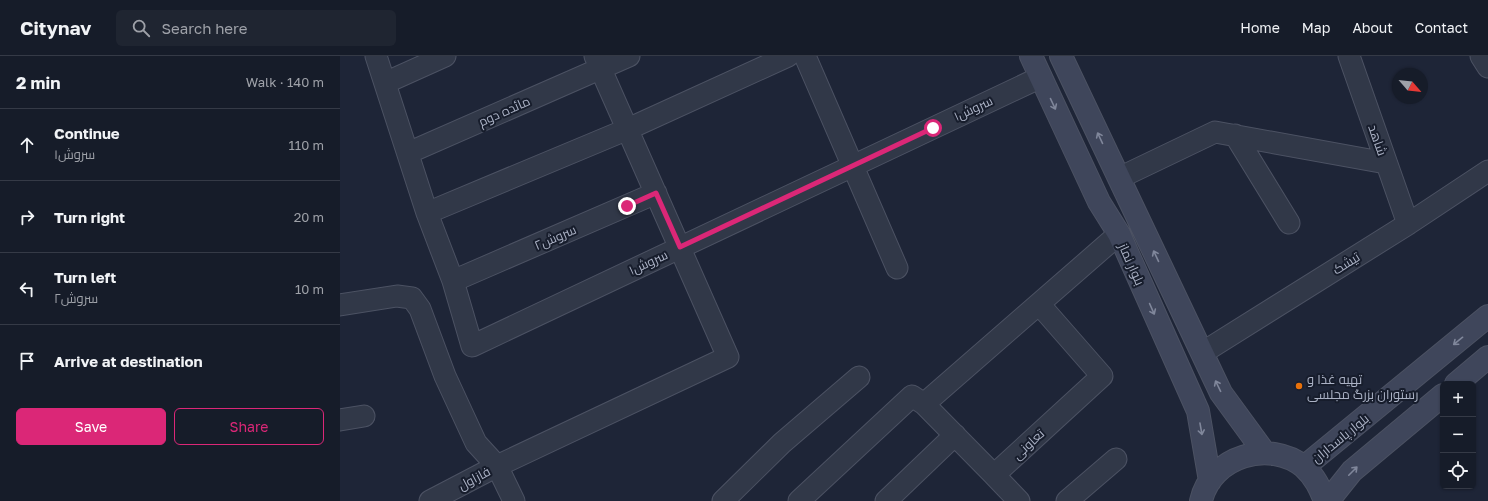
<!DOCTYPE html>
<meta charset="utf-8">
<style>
body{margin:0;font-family:"Golos Text",Cairo,sans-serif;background:#1f2531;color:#f1f3f6}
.controls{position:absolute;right:12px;bottom:12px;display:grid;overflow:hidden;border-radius:6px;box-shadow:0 1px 3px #0004}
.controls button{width:36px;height:36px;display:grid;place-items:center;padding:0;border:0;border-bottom:1px solid #353a46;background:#161c29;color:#f1f3f6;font:20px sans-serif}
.compass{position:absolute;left:1052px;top:12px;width:36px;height:36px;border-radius:50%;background:#161c29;box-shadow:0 1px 3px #0004;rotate:118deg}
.stop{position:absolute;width:12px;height:12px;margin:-9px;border:3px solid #db2777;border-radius:50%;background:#fff}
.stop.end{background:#db2777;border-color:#fff;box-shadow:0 1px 4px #0008}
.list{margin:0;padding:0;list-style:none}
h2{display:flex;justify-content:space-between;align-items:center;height:52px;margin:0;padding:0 16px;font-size:17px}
h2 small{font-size:13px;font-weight:400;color:#9ea1a8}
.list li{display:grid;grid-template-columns:26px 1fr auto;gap:12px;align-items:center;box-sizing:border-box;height:72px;padding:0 16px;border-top:1px solid #353a46}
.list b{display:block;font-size:15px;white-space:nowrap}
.list p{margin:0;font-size:13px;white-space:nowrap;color:#9ea1a8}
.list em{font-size:13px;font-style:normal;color:#9ea1a8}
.actions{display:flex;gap:8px;padding:12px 16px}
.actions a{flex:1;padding:9px 0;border:1px solid #db2777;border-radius:6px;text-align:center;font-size:14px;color:#db2777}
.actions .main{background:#db2777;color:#fff}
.icon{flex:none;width:22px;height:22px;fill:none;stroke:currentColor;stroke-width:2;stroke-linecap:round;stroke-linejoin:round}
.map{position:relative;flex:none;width:1148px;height:445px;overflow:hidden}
header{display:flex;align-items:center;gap:24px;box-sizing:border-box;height:56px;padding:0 20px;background:#161c29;border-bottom:1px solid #353a46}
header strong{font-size:19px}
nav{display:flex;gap:22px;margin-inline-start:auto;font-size:14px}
.search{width:280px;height:36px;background:#1f2531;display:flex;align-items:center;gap:10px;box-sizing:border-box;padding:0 14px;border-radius:6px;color:#9ea1a8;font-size:15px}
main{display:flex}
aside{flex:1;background:#161c29}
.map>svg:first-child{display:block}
</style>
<header>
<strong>Citynav</strong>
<div class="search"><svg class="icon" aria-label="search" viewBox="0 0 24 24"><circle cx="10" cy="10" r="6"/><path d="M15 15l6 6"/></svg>Search here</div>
<nav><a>Home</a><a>Map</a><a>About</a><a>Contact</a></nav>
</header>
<main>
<aside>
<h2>2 min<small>Walk · 140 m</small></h2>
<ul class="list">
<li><svg class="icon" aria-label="ahead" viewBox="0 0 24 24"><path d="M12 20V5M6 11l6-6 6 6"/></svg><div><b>Continue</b><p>سروش۱</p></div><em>110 m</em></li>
<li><svg class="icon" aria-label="right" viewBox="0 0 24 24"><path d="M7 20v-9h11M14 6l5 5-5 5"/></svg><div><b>Turn right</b></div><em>20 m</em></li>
<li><svg class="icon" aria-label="left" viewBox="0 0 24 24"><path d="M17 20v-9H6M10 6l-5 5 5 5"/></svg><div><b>Turn left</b><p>سروش۲</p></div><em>10 m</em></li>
<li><svg class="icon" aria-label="arrive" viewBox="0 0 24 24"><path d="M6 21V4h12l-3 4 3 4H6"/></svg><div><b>Arrive at destination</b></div></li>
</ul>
<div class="actions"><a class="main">Save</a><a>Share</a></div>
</aside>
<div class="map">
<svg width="1148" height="445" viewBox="0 0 1148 445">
<rect width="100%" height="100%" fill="#1e2537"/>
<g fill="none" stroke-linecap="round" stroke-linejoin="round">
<g stroke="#4c5263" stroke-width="23">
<path id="street" d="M 36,0 L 87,157 L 113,225 L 132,290 L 701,21
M 465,0 L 557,212
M 1009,0 L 1068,168
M 1141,0 L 1148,11
M 45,27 L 105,0
M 895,79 L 949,167
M 68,97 L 289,0
M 779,122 L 875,76 L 1046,107
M 87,157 L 288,73 L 448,0
M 113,225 L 316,137
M 0,249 L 57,240 L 72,242 L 80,253 L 105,320 L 136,387 L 157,410 L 174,445
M 862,297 L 1068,168 L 1148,115
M 584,348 L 779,178
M 0,364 L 24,360
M 654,419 L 679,445
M 90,445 L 157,410 L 388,301 L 255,0
M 383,445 L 442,387 L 519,321
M 459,445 L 572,340 L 584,348 L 654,419 L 762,320 L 699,248
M 546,445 L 615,379
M 727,445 L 776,403"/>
</g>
<g stroke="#4c5263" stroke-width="24">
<path id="secondary" d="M 691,0 L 759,146 L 779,178 L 858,355 L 870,425
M 721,0 L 881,337 L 924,396
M 1116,328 L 1148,301
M 964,411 L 1148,260
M 861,445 C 871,400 930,383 964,411 C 975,421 980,432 985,445
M 988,445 L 1012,415 L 1103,339"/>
</g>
<use href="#street" stroke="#313848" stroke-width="21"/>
<use href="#secondary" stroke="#3f465b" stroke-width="22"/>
</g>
<defs><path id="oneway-shaft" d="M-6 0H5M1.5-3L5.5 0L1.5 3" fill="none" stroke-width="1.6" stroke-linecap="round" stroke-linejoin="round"/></defs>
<g stroke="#80879b">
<use href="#oneway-shaft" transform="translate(713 48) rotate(65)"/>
<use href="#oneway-shaft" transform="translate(760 82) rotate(-115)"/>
<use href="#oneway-shaft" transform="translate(816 200) rotate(-115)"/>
<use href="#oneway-shaft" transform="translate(812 253) rotate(66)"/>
<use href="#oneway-shaft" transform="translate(1118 285) rotate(141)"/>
<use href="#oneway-shaft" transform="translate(878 330) rotate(-116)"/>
<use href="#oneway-shaft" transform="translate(861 373) rotate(80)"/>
<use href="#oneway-shaft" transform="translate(1013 415) rotate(-45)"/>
</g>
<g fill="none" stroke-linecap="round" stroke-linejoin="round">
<path stroke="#db2777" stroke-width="5" d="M 287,150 L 316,137 L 340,191 L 593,72"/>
</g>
<circle fill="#e8710a" stroke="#171d2c" stroke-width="1.5" cx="959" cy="330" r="4"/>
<g text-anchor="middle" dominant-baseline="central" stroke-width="4" stroke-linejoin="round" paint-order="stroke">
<g font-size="13" fill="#abb2c5" stroke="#171d2c">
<text transform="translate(633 52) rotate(-25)">سروش۱</text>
<text transform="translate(164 55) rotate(-24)">مائده دوم</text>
<text transform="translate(1038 84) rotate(71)">شاهد</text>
<text transform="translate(215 181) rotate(-23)">سروش۲</text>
<text transform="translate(308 206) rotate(-25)">سروش۱</text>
<text transform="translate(1006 207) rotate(-32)">تیشک</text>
<text transform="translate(792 208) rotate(66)">بلوار نماز</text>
<text transform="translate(1000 382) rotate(-39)">بلوار پاسداران</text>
<text transform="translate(688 388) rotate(-43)">تعاونی</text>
<text transform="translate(134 422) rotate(-28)">فازاول</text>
</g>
<g font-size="13" fill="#abb2c5" stroke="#171d2c" text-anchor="start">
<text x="967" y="323">تهیه غذا و<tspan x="967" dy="15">رستوران بزرگ مجلسی</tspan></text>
</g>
</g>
</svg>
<div class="controls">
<button>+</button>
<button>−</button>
<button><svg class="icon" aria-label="locate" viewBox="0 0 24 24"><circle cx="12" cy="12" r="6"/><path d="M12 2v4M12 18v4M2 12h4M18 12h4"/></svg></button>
</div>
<svg class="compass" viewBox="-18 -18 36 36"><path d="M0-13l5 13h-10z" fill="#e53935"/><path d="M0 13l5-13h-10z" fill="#9ea1a8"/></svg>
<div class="stop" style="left:593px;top:72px"></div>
<div class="stop end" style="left:287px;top:150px"></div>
</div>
</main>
